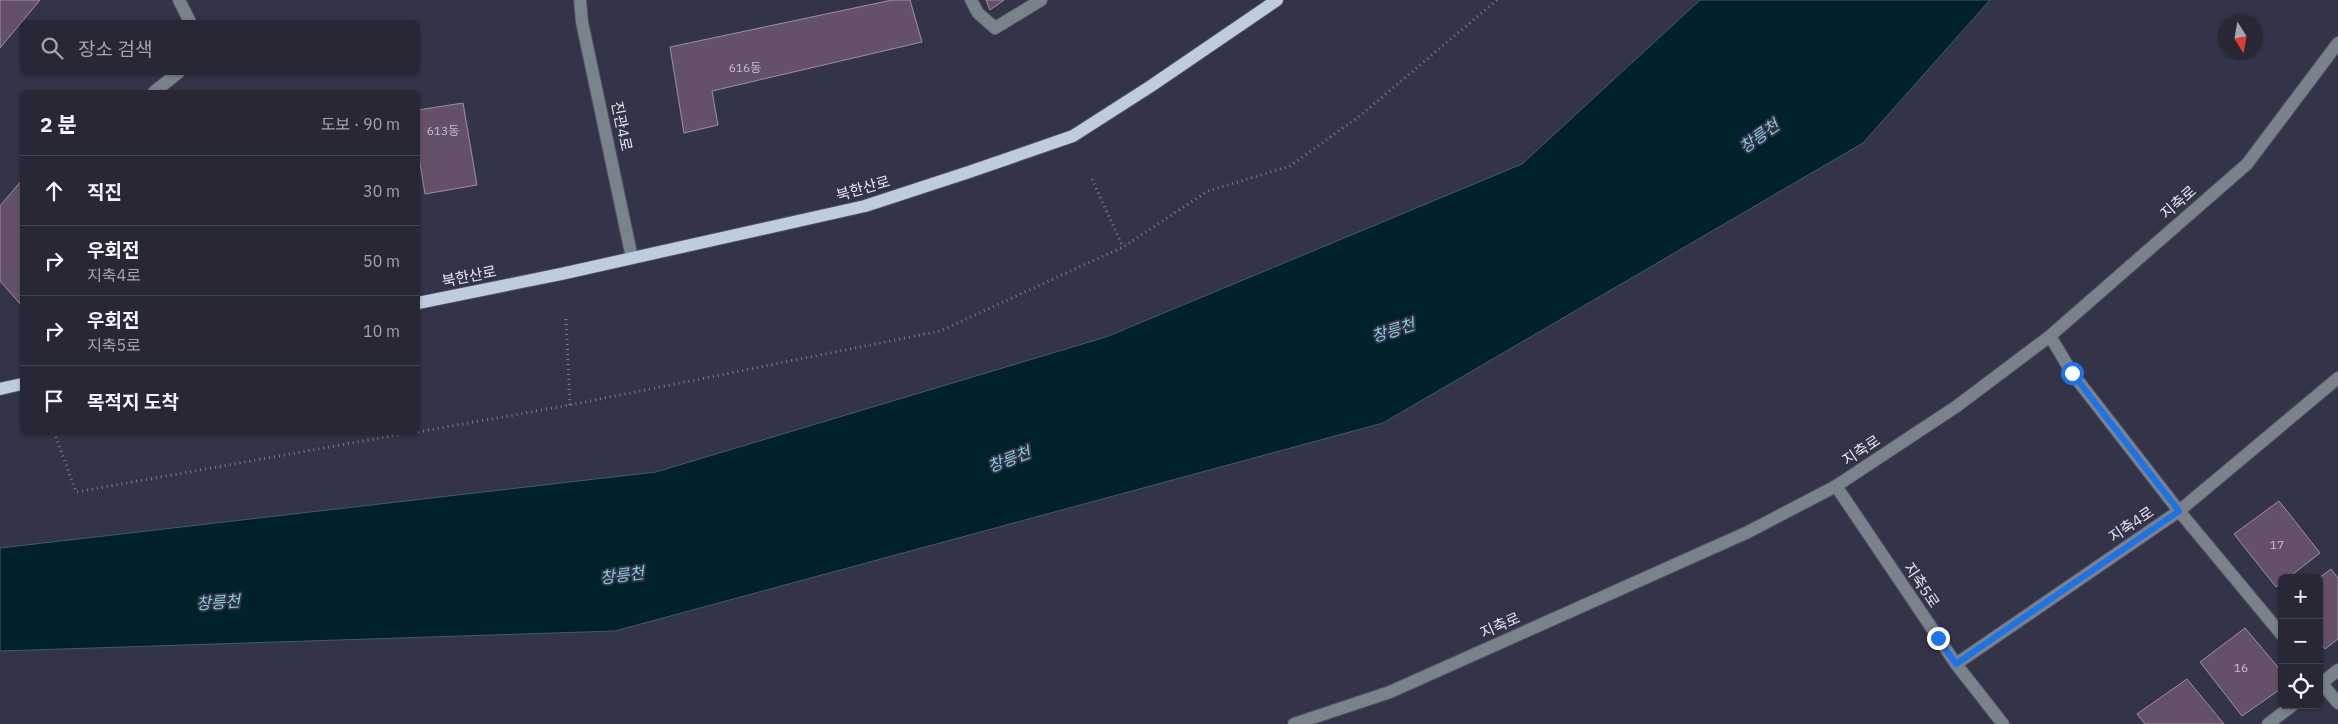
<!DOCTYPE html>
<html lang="ko">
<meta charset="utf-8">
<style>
body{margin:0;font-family:"IBM Plex Sans","Noto Sans KR",sans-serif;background:#2f2f3e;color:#f1f3f6}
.controls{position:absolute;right:15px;bottom:15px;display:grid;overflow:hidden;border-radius:8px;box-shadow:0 1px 4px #0004}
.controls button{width:45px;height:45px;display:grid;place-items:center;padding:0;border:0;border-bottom:1px solid #434451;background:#272736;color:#f1f3f6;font:25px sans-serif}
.compass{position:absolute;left:2218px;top:15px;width:45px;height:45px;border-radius:50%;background:#272736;box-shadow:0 1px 4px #0004;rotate:169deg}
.stop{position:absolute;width:15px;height:15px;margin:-11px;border:4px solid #1a73e8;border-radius:50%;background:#fff}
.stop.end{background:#1a73e8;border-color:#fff;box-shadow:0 1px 5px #0008}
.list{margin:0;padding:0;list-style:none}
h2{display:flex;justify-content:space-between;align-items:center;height:65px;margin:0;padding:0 20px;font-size:21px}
h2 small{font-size:16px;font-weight:400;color:#a4a5ad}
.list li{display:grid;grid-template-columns:32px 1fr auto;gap:15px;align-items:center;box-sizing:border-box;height:70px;padding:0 20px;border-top:1px solid #434451}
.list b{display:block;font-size:19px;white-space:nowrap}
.list p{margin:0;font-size:16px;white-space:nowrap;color:#a4a5ad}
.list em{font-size:16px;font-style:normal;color:#a4a5ad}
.icon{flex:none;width:28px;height:28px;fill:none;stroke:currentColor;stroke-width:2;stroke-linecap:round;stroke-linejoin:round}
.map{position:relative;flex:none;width:2338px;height:724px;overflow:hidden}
.search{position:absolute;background:#272736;box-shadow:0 1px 4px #0004;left:20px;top:20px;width:400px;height:55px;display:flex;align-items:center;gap:12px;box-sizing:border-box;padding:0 18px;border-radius:8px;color:#a4a5ad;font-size:19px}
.panel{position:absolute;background:#272736;box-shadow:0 1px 4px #0004;left:20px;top:90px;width:400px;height:345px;border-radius:8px}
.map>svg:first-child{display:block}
</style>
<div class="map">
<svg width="2338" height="724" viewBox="0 0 2338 724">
<rect width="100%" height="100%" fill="#343448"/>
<path fill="#00222a" stroke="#445c66" d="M 1700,0 L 1990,0 L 1863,143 L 1383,423 L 615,631 L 0,651 L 0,548 L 656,472 L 1106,337 L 1522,164 Z"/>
<path fill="#645168" stroke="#a08fa4" d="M 0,0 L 40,0 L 0,48 Z
M 892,0 L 910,0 L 922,42 L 712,91 L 718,125 L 684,133 L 670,47 Z
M 986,0 L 1004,0 L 990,10 Z
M 463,103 L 477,185 L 425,194 L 418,151 L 418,110 Z
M 22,180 L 22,306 L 0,281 L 0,206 Z
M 2279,501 L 2320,553 L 2288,578 L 2282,578 L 2282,582 L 2276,587 L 2234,534 Z
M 2331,569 L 2338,578 L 2338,639 L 2325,649 L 2319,642 L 2319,578 Z
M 2245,628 L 2282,672 L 2282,688 L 2242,716 L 2200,662 Z
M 2187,679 L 2224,724 L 2145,724 L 2137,714 Z"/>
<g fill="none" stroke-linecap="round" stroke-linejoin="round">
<g stroke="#505063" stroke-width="14">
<path id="minor" d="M 179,0 L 190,22
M 580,0 L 582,22 L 632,258
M 971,0 L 978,13 L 995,28 L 1041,0
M 154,92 L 179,72
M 2050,336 L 2072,373 L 2179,511 L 2282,635
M 1836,486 L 1956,664 L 2003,724
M 1956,664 L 2179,511 L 2338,378
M 2319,680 L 2338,703
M 2319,685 L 2338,670
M 1294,724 L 1390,692 L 1748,532 L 1836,486 L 1957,406 L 2050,336 L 2247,164 L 2338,43
M 2268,724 L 2293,705"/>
</g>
<g stroke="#505063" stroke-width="14">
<path id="major" d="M 418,303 L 561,274 L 865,206 L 969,172 L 1073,136 L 1151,86 L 1277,0
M 0,389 L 22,384"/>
</g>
<path stroke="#7d7d8e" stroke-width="3" stroke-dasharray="1 4" stroke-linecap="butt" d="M 1092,179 L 1123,247
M 566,319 L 570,405
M 54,432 L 76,492 L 414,432
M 418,432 L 570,405 L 940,331 L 1123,247 L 1208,191 L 1290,166 L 1361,115 L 1497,0"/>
<use href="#minor" stroke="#7a828b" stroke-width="12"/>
<use href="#major" stroke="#bdcddf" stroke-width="12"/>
</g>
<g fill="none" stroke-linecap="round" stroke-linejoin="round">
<path stroke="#1a73e8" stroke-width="6" d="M 1938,638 L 1956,664 L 2179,511 L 2072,373"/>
</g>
<g text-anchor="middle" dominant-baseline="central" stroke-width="4" stroke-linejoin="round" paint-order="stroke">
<g font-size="12" fill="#c4c0d0">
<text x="745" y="67">616동</text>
<text x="443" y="130">613동</text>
<text x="2277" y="544">17</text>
<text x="2241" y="667">16</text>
</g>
<g font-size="15" fill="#e4e5f2" stroke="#343448">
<text transform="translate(622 126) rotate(78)">진관4로</text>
<text transform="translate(863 188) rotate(-16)">북한산로</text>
<text transform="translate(2178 202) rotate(-41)">지축로</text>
<text transform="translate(469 276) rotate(-11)">북한산로</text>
<text transform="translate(1861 450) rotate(-33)">지축로</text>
<text transform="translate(2131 524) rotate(-34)">지축4로</text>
<text transform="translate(1922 585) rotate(56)">지축5로</text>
<text transform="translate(1500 625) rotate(-24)">지축로</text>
</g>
<g font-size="16" font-style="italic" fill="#87ccde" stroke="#343448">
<text transform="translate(1759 136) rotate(-36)">창릉천</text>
<text transform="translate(1393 330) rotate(-17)">창릉천</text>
<text transform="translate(1009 459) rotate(-21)">창릉천</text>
<text transform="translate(622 575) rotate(-7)">창릉천</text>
<text transform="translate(218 602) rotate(-4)">창릉천</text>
</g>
</g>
</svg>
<div class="controls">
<button>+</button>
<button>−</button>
<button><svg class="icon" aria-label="locate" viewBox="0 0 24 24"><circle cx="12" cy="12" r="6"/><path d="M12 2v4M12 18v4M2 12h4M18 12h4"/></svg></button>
</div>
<svg class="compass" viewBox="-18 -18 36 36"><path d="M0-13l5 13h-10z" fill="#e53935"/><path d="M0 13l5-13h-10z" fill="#a4a5ad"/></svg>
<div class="stop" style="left:2072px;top:373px"></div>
<div class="stop end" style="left:1938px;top:638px"></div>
<div class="search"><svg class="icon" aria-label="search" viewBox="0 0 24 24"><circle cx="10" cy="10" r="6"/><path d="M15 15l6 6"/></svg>장소 검색</div>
<section class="panel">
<h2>2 분<small>도보 · 90 m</small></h2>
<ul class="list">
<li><svg class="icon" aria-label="ahead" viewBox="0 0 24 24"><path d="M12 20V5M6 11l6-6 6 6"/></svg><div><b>직진</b></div><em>30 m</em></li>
<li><svg class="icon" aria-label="right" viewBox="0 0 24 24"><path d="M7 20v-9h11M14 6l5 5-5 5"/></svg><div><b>우회전</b><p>지축4로</p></div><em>50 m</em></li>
<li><svg class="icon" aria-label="right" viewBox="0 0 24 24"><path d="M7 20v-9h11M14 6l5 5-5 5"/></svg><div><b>우회전</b><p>지축5로</p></div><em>10 m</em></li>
<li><svg class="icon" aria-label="arrive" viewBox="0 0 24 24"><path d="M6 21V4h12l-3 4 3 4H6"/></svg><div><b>목적지 도착</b></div></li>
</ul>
</section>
</div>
